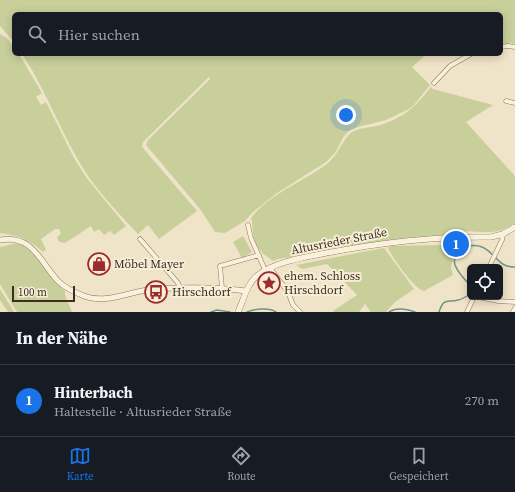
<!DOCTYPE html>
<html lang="de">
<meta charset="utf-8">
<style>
body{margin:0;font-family:"Source Serif 4",serif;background:#20242c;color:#f1f3f6}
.controls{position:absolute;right:12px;bottom:12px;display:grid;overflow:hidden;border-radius:6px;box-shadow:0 2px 10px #0003}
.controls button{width:36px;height:36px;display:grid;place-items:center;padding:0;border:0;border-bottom:1px solid #363941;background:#171b24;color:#f1f3f6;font:20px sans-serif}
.scale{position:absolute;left:12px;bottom:10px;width:63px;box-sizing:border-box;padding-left:4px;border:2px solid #3d2e20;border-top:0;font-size:11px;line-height:14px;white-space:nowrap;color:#3d2e20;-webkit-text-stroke:3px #f7eed8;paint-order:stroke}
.you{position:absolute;left:346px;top:115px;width:14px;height:14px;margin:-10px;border:3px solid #fff;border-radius:50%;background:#1a73e8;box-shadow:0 0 0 6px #1a73e833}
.badge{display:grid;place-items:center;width:26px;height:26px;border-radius:50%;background:#1a73e8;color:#fff;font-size:13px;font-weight:700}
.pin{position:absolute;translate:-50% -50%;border:2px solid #fff;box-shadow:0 1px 4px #0006}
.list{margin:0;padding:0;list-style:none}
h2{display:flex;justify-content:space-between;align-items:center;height:52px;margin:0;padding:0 16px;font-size:17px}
h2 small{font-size:13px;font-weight:400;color:#9ea1a6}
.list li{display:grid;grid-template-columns:26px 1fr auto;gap:12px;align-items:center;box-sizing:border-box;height:72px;padding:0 16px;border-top:1px solid #363941}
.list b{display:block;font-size:15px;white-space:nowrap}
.list p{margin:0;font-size:13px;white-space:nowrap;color:#9ea1a6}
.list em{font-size:13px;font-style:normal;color:#9ea1a6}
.icon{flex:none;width:22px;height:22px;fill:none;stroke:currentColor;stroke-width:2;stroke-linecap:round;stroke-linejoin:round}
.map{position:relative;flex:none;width:515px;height:312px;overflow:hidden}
.search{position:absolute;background:#171b24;box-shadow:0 2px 10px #0003;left:12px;right:12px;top:12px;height:44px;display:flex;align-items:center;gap:10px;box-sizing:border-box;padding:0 14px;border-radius:6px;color:#9ea1a6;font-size:15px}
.sheet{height:124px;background:#171b24}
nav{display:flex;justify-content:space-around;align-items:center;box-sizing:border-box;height:56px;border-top:1px solid #363941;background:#171b24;font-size:11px;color:#9ea1a6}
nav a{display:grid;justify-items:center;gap:2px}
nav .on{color:#1a73e8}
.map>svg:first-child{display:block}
</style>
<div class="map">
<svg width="515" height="312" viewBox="0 0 515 312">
<rect width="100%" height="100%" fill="#f0e4c8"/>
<path fill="#c9cf9b" d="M 0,0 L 515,0 L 515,44 L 511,43 L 501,45 L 501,14 L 14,14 L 14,42 L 0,26 Z
M 0,34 C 9,38 14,45 14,54 L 19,54 L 42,93 L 36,97 L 41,105 L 46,102 L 74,158 L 86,177 L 126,226 L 114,235 L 110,231 L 104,235 L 99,229 L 94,232 L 91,226 L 65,243 L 59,242 L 57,237 L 61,234 L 59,229 L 55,229 L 41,239 L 46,250 L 43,252 C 30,240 18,235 0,233 Z
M 22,54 L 427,54 L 412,67 L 430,85 L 414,105 L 409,109 L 386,120 L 358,127 L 350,130 L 344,136 L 335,153 L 326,162 L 277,193 L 253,212 L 245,221 L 225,233 L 215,232 L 200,209 L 146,145 L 148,140 L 210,79 L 209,77 L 143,142 L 142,146 L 143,148 L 197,211 L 159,239 L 148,225 L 138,234 C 122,217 101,195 88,176 C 62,137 48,93 22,54 Z
M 431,87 L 433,89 L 493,105 L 466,122 L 515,176 L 515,223 C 507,228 500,232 491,232 C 478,233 463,228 451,235 C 399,238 348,244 298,256 C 290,258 281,257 273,261 C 264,255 256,249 254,237 C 252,230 253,225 251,218 C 268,195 304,181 327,164 C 339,154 342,140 352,132 C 359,128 368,128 376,126 C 403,119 414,108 431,87 Z
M 243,236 L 252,252 L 242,258 L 233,242 Z
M 17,243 C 24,246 31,249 36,255 C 47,266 53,281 65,291 L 65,295 L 72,312 L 17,312 L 0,284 L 0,247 Z
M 438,245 L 456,247 L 451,267 L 453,275 L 424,291 C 413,288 393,258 388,248 L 389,246 Z
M 383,248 L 385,249 L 414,289 L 395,302 L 386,312 L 371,312 L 365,304 L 359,312 L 334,312 L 333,311 L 357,295 L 327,264 L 302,269 L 296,265 Z
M 0,289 L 14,312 L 8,312 L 0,300 Z"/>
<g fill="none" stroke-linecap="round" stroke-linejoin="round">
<path stroke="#6f938a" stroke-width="1.5" d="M 470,285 C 464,279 458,273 455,265 C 451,250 471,242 482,247 C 495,252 498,268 515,267
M 211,312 L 217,310 L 230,312
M 247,312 C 255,309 269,307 276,312
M 389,312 C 396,307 408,309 415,312
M 439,312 C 444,297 447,303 458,300 C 461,300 467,296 470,294"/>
<g stroke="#8d765c" stroke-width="5">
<path id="minor" d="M 501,47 L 508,46 L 515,47
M 434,83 L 450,66 L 471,54
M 506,101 L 515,103
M 248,225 L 251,238 L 265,270
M 140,239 L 178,283 L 180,288
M 489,267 L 502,240 L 503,234
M 270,268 L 288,292 L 293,305 L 300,312
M 222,288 L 220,266 L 259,255
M 478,297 L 498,301 L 515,302
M 467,312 L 474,297
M 513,312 L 515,308"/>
</g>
<g stroke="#8d765c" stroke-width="6">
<path id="tertiary" d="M 0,240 C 33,234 40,262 58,281 C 65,288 74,292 84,296 C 107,305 132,290 155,289 C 185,287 216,287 246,291"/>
</g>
<g stroke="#6f573f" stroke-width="6">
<path id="secondary" d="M 238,312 C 244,299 247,283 258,275 C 275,262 301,258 321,254 C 377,243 434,236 491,237 L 503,234 L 515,227"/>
</g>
<use href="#minor" stroke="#faf1dc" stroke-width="4"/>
<use href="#tertiary" stroke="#faf1dc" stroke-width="5"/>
<use href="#secondary" stroke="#faf1dc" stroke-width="5.5"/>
</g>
<defs>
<g id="shop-ring" transform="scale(1.15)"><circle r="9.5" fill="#f7eed8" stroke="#9e2a2b" stroke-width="1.5"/><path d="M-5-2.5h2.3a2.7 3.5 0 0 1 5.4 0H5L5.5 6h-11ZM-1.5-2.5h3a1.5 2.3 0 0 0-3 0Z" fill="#9e2a2b"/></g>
<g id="sight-ring" transform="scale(1.15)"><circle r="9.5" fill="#f7eed8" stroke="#9e2a2b" stroke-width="1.5"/><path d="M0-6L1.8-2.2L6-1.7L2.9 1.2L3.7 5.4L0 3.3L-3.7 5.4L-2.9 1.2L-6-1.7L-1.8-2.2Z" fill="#9e2a2b"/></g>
<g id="bus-ring" transform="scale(1.15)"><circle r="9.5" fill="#f7eed8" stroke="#9e2a2b" stroke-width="1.5"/><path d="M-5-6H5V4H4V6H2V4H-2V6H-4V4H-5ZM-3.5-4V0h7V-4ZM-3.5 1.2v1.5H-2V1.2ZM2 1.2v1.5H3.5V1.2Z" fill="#9e2a2b"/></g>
</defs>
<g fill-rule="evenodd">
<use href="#shop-ring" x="99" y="264"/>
<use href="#sight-ring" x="269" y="283"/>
<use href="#bus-ring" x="156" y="292"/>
</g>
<g text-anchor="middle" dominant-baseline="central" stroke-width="4" stroke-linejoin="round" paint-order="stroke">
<g font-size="12" fill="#3d2e20" stroke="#f7eed8">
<text transform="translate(339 241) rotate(-11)">Altusrieder Straße</text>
</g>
<g font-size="12" fill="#3d2e20" stroke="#f7eed8" text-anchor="start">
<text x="114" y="264">Möbel Mayer</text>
<text x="284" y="276">ehem. Schloss<tspan x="284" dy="14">Hirschdorf</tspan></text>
<text x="172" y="292">Hirschdorf</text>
</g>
</g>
</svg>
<div class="controls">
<button><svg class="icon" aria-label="locate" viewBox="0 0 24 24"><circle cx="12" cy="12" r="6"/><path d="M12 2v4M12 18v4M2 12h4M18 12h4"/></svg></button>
</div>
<div class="scale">100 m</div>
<div class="you"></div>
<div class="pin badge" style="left:456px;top:244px">1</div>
<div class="search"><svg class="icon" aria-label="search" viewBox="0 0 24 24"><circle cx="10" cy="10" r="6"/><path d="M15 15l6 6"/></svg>Hier suchen</div>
</div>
<section class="sheet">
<h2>In der Nähe<small></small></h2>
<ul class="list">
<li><span class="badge">1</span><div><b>Hinterbach</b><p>Haltestelle · Altusrieder Straße</p></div><em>270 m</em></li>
</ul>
</section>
<nav>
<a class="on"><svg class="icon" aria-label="map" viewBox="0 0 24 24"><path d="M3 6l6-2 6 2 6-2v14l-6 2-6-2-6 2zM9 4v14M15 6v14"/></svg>Karte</a>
<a><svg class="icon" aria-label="directions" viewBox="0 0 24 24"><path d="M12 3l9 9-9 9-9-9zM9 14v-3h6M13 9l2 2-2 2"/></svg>Route</a>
<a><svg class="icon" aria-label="saved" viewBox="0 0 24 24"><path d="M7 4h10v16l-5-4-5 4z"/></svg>Gespeichert</a>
</nav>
